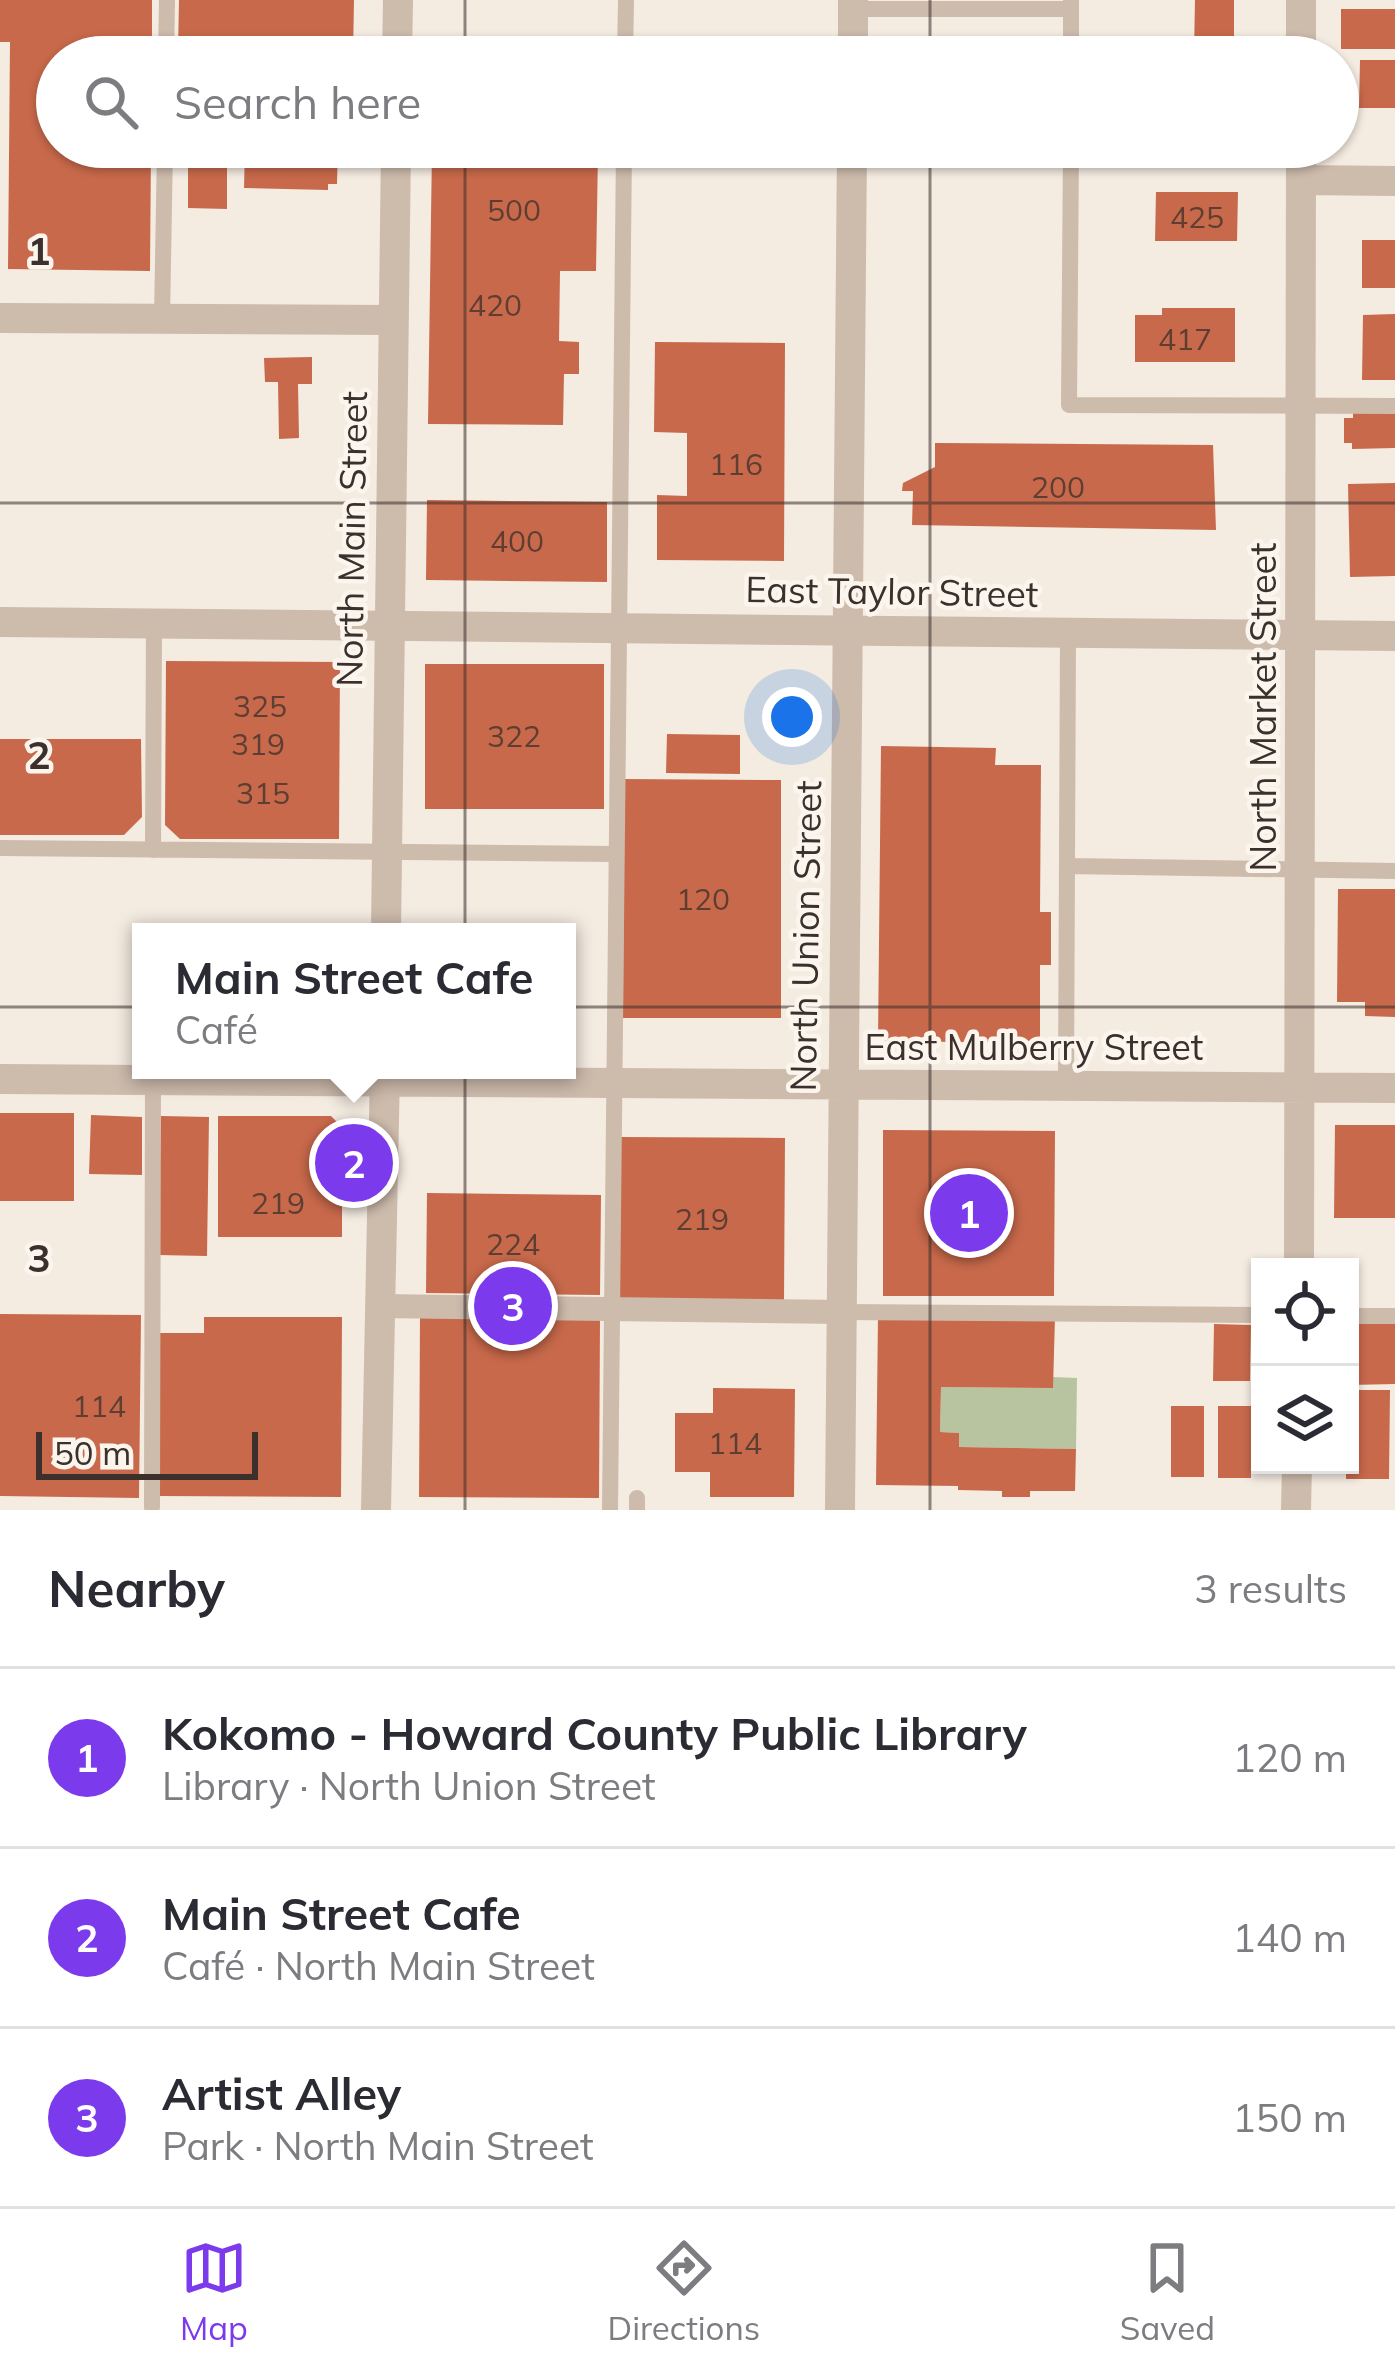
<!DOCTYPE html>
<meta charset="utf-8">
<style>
body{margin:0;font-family:Mulish,sans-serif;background:#f2f2f3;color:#2b2b33}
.controls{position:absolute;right:36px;bottom:36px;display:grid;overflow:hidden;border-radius:0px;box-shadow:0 3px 9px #0004}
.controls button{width:108px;height:108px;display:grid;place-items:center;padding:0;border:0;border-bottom:3px solid #e1e1e2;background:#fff;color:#2b2b33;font:60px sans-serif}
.scale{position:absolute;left:36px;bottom:30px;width:222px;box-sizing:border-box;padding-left:12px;border:6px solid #3b302b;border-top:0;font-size:33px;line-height:42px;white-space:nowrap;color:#3b302b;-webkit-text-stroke:9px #fbf5ee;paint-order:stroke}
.you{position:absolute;left:792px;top:717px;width:42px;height:42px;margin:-30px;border:9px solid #fff;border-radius:50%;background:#1a73e8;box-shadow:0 0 0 18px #1a73e833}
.badge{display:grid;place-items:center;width:78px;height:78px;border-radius:50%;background:#7c3aed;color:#fff;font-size:39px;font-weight:700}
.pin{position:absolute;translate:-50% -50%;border:6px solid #fff;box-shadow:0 3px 12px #0006}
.popup{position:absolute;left:132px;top:923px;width:444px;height:156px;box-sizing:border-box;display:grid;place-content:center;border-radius:0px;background:#fff;filter:drop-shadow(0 3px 9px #0005);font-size:39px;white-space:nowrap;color:#7c7c81}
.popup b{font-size:45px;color:#2b2b33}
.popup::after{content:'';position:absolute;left:50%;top:100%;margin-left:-24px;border:24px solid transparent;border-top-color:#fff}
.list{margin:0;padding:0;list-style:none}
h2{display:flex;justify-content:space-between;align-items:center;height:156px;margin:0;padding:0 48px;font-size:51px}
h2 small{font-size:39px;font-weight:400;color:#7c7c81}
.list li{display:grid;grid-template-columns:78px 1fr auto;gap:36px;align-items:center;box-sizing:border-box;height:180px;padding:0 48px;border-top:3px solid #e1e1e2}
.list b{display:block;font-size:45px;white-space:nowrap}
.list p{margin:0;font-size:39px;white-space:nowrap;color:#7c7c81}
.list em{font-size:39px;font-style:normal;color:#7c7c81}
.icon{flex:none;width:66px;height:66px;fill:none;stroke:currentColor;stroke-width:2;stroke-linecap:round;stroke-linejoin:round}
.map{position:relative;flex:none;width:1395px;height:1510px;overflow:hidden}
.search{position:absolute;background:#fff;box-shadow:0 3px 9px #0004;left:36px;right:36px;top:36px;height:132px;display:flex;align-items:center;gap:30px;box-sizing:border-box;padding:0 42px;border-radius:66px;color:#7c7c81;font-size:45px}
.sheet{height:696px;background:#fff}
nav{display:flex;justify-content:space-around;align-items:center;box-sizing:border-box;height:168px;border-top:3px solid #e1e1e2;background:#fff;font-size:33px;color:#7c7c81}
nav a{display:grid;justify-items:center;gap:6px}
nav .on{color:#7c3aed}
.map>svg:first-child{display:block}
</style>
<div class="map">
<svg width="1395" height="1510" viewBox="0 0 1395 1510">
<rect width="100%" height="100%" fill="#f4ebe1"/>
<path fill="#b8c4a0" d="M 1053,1377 L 1077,1378 L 1076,1449 L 959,1447 L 959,1433 L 940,1432 L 941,1387 L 1052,1388 Z"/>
<path fill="#c8694b" d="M 0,0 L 152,0 L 152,57 L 57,57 L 57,147 L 151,147 L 150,271 L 8,269 L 10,42 L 0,42 Z
M 179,0 L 354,0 L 353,55 L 178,51 Z
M 1195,0 L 1234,0 L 1234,54 L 1194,53 Z
M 1341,9 L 1395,9 L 1395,49 L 1341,49 Z
M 1360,60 L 1395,60 L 1395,108 L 1359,108 Z
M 188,147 L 227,147 L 227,209 L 188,208 Z
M 245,147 L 338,147 L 337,184 L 328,184 L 328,190 L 244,188 Z
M 1138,147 L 1242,147 L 1242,166 L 1138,168 Z
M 432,149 L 598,152 L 596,271 L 560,271 L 559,341 L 579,342 L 579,374 L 564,374 L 563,425 L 428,424 Z
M 1156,192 L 1238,192 L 1237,241 L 1155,241 Z
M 1362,240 L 1395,240 L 1395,288 L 1362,288 Z
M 1162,308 L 1235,308 L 1235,362 L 1135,362 L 1135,315 L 1162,315 Z
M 1395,314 L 1395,380 L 1362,380 L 1363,315 Z
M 655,342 L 785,343 L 784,561 L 657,560 L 657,495 L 687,496 L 687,433 L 654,432 Z
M 312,357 L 312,384 L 298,384 L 299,438 L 279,439 L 278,382 L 265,382 L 264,358 Z
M 1353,412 L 1395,412 L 1395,448 L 1352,449 L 1352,443 L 1344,443 L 1344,418 L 1353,418 Z
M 935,443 L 1213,445 L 1216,530 L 912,525 L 913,491 L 902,491 L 903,483 L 935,467 Z
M 1395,483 L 1395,576 L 1350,577 L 1348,484 Z
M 427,500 L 607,502 L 607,582 L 426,580 Z
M 166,661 L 340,662 L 339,839 L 180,839 L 165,825 Z
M 425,664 L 604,664 L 604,809 L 425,809 Z
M 667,734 L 740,735 L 740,774 L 666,773 Z
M 0,739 L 141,739 L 142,817 L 124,835 L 0,835 Z
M 881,746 L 996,748 L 995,765 L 1041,765 L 1040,912 L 1051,912 L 1051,965 L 1040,965 L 1040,1043 L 878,1041 Z
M 624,779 L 781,780 L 781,1018 L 623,1018 Z
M 1338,889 L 1395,889 L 1395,1017 L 1365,1016 L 1365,1002 L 1337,1002 Z
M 261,927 L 346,927 L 346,932 L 261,932 Z
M 0,1113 L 74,1113 L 74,1201 L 0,1201 Z
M 91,1115 L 142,1117 L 142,1175 L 89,1174 Z
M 161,1116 L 209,1117 L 207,1256 L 158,1255 Z
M 218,1116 L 331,1116 L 342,1127 L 342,1237 L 218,1237 Z
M 1335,1125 L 1395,1125 L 1395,1218 L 1334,1218 Z
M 883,1130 L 1055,1131 L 1054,1296 L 883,1296 Z
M 620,1137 L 785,1138 L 784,1301 L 619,1300 Z
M 427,1193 L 601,1195 L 600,1295 L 426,1293 Z
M 0,1314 L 141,1315 L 139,1498 L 0,1496 Z
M 878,1316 L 1055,1317 L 1053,1388 L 941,1387 L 940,1432 L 959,1433 L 959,1447 L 1076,1449 L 1075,1491 L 1030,1491 L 1030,1497 L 1002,1497 L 1002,1491 L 958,1490 L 958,1486 L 876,1485 Z
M 204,1317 L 342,1317 L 341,1497 L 157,1496 L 158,1333 L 204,1333 Z
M 420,1318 L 600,1319 L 599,1498 L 419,1497 Z
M 1395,1323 L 1395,1384 L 1350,1385 L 1350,1324 Z
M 1214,1324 L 1251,1325 L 1250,1381 L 1213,1381 Z
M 713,1388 L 795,1389 L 794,1497 L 710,1497 L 710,1472 L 675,1472 L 675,1413 L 713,1413 Z
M 1350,1390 L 1390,1390 L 1389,1479 L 1346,1479 L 1346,1465 L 1350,1465 Z
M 1171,1406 L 1204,1406 L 1204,1477 L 1171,1477 Z
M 1218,1406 L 1251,1406 L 1251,1478 L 1218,1478 Z"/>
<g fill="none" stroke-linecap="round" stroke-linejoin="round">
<path stroke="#cdbbac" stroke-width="16" d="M 1071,1 L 1071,57
M 853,9 L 1071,9
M 166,57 L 167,0
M 625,57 L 626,0
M 1071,147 L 1069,405 L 1395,406
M 162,319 L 165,147
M 0,848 L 615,854
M 153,850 L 154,623
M 1067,866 L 1395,871
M 1066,1085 L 1068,633
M 841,1312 L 1260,1315
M 1350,1316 L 1395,1316
M 637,1498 L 637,1510
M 152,1507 L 153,1081
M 610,1510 L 624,147"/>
<path stroke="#cdbbac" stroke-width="24" d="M 380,1306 L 841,1312"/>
<path stroke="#cdbbac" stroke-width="30" d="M 1301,0 L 1301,57
M 397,57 L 398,0
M 853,57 L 853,0
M 1301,180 L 1395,181
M 0,318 L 392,320
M 0,622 L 1395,636
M 386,932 L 396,147
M 0,1079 L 1395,1088
M 1299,1267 L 1301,147
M 376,1510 L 385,1070
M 840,1510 L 852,147
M 1296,1510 L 1297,1465"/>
</g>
<path fill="none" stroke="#3b302b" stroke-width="3" stroke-opacity="0.55" d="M 465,0 L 465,57M 930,0 L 930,57M 465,147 L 465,1510M 930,147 L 930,1510M 0,503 L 1395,503M 0,1007 L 1395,1007"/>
<g text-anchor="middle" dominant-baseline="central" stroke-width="9" stroke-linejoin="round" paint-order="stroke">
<g font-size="30" fill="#5e3e33">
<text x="514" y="210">500</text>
<text x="1197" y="217">425</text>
<text x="495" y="305">420</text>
<text x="1185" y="339">417</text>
<text x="736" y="464">116</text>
<text x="1058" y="487">200</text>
<text x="517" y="541">400</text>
<text x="260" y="706">325</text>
<text x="514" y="736">322</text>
<text x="258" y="744">319</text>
<text x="263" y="793">315</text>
<text x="703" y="899">120</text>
<text x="278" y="1203">219</text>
<text x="702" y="1219">219</text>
<text x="513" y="1244">224</text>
<text x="99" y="1406">114</text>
<text x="735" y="1443">114</text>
</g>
<g font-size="36" fill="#3b302b" stroke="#fbf5ee">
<text transform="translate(351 539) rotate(-89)">North Main Street</text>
<text transform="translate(892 591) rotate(1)">East Taylor Street</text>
<text transform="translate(1262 707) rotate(-90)">North Market Street</text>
<text transform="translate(805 936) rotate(-89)">North Union Street</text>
<text x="1034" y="1046">East Mulberry Street</text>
</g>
</g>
<g font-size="39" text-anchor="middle" font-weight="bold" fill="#3b302b" stroke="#fbf5ee" stroke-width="9" stroke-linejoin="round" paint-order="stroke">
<text x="39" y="265">1</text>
<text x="39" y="769">2</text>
<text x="39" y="1272">3</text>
</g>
</svg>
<div class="controls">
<button><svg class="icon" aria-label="locate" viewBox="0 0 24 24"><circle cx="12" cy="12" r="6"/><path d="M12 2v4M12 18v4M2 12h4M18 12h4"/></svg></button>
<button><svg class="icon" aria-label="layers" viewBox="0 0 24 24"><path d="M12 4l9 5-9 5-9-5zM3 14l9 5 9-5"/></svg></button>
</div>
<div class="scale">50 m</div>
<div class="you"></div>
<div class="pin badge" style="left:969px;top:1213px">1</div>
<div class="pin badge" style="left:354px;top:1163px">2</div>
<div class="popup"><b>Main Street Cafe</b>Café</div>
<div class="pin badge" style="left:513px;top:1306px">3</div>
<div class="search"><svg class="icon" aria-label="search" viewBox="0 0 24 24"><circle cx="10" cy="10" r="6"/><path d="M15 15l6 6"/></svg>Search here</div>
</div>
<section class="sheet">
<h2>Nearby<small>3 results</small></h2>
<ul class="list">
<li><span class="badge">1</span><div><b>Kokomo - Howard County Public Library</b><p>Library · North Union Street</p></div><em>120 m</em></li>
<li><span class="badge">2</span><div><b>Main Street Cafe</b><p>Café · North Main Street</p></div><em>140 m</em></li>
<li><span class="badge">3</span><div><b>Artist Alley</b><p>Park · North Main Street</p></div><em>150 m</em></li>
</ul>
</section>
<nav>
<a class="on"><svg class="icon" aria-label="map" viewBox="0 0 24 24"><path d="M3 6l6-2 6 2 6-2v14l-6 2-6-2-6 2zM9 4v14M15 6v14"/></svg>Map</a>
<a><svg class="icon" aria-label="directions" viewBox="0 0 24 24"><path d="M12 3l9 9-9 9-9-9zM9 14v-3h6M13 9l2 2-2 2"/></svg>Directions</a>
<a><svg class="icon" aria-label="saved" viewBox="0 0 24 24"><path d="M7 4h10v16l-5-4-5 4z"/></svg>Saved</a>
</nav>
